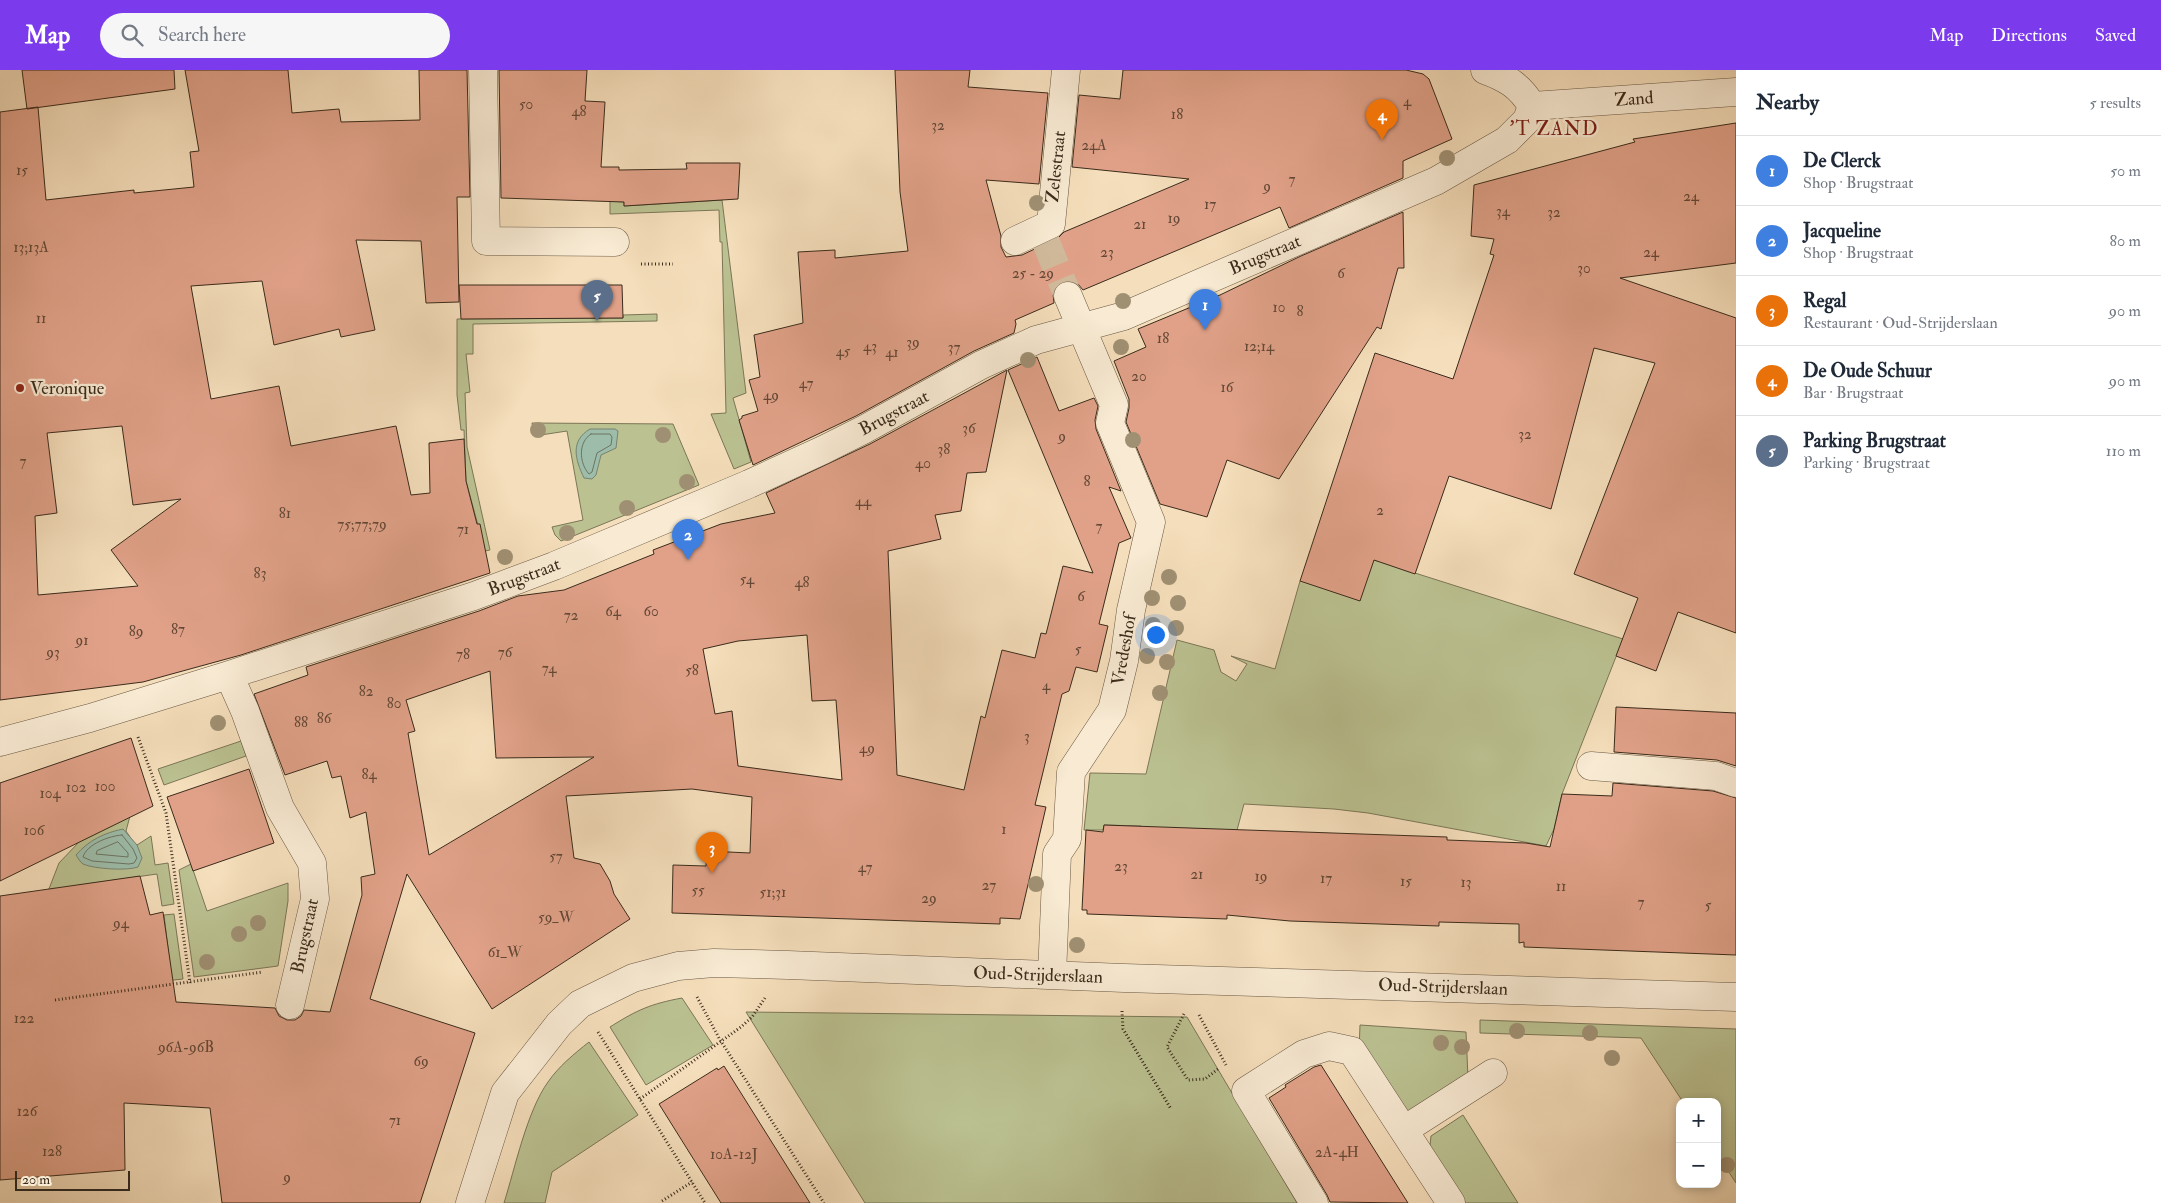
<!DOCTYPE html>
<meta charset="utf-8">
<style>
body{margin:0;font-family:"IM FELL Double Pica",serif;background:#f6f6f7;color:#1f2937}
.controls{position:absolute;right:15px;bottom:15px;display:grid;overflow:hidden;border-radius:10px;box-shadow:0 2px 8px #0003}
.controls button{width:45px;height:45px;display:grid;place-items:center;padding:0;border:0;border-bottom:1px solid #e0e1e3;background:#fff;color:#1f2937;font:25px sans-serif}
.scale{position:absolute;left:15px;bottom:12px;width:115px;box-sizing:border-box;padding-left:5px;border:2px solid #3b2b1b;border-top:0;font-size:14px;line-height:18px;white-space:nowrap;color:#3b2b1b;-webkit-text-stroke:4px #f8ead3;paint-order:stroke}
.you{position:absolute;left:1155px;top:564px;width:18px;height:18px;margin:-12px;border:4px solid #fff;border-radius:50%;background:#1a73e8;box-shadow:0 0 0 8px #1a73e833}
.badge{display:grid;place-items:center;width:32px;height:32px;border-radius:50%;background:#7c3aed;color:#fff;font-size:16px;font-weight:700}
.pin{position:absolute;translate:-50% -41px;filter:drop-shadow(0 1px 2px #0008)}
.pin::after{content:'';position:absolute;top:26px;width:18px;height:15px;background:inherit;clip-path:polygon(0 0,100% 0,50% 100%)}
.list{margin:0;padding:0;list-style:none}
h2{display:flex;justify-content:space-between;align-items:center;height:65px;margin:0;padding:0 20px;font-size:21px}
h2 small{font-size:16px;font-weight:400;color:#747a83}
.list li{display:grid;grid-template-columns:32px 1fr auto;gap:15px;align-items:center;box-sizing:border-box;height:70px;padding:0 20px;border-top:1px solid #e0e1e3}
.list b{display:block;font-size:19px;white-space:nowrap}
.list p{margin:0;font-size:16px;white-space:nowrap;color:#747a83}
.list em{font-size:16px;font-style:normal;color:#747a83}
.icon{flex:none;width:28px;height:28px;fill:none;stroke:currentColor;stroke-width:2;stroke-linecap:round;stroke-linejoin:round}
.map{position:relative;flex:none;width:1736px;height:1133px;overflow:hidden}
header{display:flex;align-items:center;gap:30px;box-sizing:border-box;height:70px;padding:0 25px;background:#7c3aed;color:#fff}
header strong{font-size:24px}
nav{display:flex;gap:28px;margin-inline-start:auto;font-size:18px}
.search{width:350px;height:45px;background:#f6f6f7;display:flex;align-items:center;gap:12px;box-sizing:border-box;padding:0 18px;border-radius:28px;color:#747a83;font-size:19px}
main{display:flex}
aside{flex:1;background:#fff}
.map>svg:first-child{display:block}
</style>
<header>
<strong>Map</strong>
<div class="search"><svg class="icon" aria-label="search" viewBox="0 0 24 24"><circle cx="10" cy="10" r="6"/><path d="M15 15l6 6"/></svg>Search here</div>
<nav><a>Map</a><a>Directions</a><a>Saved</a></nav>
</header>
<main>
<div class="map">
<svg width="1736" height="1133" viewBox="0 0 1736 1133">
<rect width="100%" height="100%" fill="#f5debb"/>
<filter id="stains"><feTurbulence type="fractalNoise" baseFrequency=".004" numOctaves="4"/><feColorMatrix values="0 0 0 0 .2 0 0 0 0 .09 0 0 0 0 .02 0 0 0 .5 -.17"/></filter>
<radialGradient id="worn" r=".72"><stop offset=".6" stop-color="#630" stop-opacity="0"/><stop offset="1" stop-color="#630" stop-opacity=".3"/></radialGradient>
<path fill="#bbc191" stroke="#7b7656" d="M 722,130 L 746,323 L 733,328 L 751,392 L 734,399 L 711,344 L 726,343 L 722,172 L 720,172 L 719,140 L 610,144 L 610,131 L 624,132 L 624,136 Z
M 657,244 L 657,251 L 473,254 L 473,284 L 466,284 L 470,322 L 465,323 L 467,377 L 490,480 L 485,481 L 466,411 L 464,360 L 461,360 L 457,325 L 457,249 L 623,248 L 623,245 Z
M 532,353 L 673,354 L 699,415 L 561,471 L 555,465 L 552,457 L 583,450 L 567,361 L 534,366 Z
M 1374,490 L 1623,569 L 1562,724 L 1554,759 L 1546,776 L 1368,743 L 1334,739 L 1244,734 L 1236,764 C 1204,756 1174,758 1141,761 L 1141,756 L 1104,755 L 1103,760 L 1084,760 L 1090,703 L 1146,704 L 1177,570 L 1214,580 L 1221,602 L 1236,611 L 1247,594 L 1231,586 L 1275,599 L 1300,511 Z
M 241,671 L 246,686 L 164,715 L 158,699 Z
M 130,746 L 126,761 L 134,773 L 137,775 L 151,766 L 155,795 L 168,793 L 174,834 L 162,836 L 157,804 L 73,816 L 170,895 L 164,845 L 174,844 L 183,909 L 45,924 L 47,824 L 59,793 L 79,772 Z
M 191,794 L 207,841 L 288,813 L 288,831 L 278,896 L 194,907 L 179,800 Z
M 682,928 L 713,975 L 646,1015 L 610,957 C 637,940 650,934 682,928 Z
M 746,942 L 1187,947 L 1297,1133 L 865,1133 Z
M 1480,950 L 1736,959 L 1736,1113 L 1717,1084 L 1717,1032 L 1683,1032 L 1641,968 L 1480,963 Z
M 1360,955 L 1466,962 L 1468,1008 L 1403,1049 L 1359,981 Z
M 589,972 L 638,1045 L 552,1102 L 545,1133 L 504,1133 C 515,1098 527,1041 548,1012 C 559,996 574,984 589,972 Z
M 1463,1045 L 1518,1133 L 1460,1133 L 1429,1085 L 1431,1066 Z"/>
<path fill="#9dbdaa" stroke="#768371" d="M 590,359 L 615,359 L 618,361 L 616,378 L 601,385 L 596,405 L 592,409 L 584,408 C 575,389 570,371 590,359 Z
M 123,759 L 137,775 L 142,788 L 138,797 C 127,801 94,799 83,794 C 80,792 78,788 76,785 C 89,770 104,763 123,759 Z"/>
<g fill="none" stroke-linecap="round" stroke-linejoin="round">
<path stroke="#6c7462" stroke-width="1" d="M 591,364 L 610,364 L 612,367 L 611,375 L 597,383 L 592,402 L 589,404 C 579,393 578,372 591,364 Z
M 122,765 L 133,779 L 137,788 L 134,793 L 129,794 L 92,791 L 83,787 C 87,774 109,766 122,765 Z
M 118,772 L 128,783 L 128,787 L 96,784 L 97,781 Z"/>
</g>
<path fill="#e0a188" stroke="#3b2b1b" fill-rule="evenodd" d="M 22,0 L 174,0 L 175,19 L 27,39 Z
M 185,0 L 288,0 L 292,43 L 339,39 L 341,52 L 420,50 L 419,0 L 467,0 L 470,127 L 457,127 L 459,232 L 426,233 L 421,171 L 356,170 L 375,260 L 341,267 L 339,259 L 274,275 L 262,211 L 191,216 L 211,329 L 279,316 L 291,376 L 396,356 L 411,425 L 430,423 L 429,373 L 464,369 L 466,411 L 477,454 L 480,454 L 490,503 L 241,585 L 168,605 L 143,612 L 0,630 L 0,42 L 38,37 L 46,130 L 134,120 L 134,123 L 194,117 L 190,82 L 199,81 ZM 122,356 L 133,435 L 181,429 L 111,480 L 138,516 L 38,525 L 35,446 L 57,443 L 47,363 Z
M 499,0 L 587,0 L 585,31 L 605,32 L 601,97 L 619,97 L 619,100 L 687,99 L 686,93 L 740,93 L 738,129 L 624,136 L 624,132 L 501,128 Z
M 895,0 L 970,0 L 968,17 L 1048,23 L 1039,114 L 986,110 L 1001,166 L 1001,177 L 1006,187 L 1022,185 L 1058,168 L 1064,162 L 1189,109 L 1072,97 L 1079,25 L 1120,29 L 1123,0 L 1406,0 L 1423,4 L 1429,9 L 1452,69 L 1403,91 L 1403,108 L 1289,158 L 1280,137 L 1083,220 L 1078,214 L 1070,211 L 1062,212 L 1055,217 L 1053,224 L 1054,233 L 1015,250 L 1016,254 L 1014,263 L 974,281 L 856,346 L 753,395 L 739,350 L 742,348 L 742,346 L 758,341 L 749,310 L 760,307 L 754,265 L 803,253 L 798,182 L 835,180 L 835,188 L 908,181 L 900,122 Z
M 1736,53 L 1736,193 L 1620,208 L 1736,248 L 1736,563 L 1678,542 L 1656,601 L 1616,586 L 1638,528 L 1574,504 L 1655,293 L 1594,278 L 1551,439 L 1449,406 L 1415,504 L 1374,490 L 1360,531 L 1300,511 L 1375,283 L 1453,309 L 1494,185 L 1490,184 L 1494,169 L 1471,166 L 1474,115 L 1635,72 L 1633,69 Z
M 1403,142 L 1404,198 L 1398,198 L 1381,259 L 1377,257 L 1279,409 L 1227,390 L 1207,447 L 1160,434 L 1126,352 L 1129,338 L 1129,329 L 1114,291 L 1146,277 L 1138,259 L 1220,225 L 1301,186 Z
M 459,215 L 622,215 L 623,248 L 461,249 Z
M 1037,287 L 1059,341 L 1094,328 L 1098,336 L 1095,350 L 1096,359 L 1121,421 L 1109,417 L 1131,468 L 1119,473 L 1099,554 L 1108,556 L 1097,602 L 1076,597 L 1069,621 L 1062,624 L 1035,735 L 1046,737 L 1020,849 L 1000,848 L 1000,854 L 672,843 L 673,795 L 706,796 L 707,781 L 750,783 L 752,727 L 692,719 L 566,726 L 574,788 L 600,794 L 610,811 L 614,824 L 630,849 L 492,939 L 407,804 L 370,929 L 475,963 L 420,1133 L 222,1133 L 210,1038 L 124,1033 L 125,1100 L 0,1110 L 0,826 L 140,806 L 150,845 L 163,842 L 176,932 L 275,938 L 279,946 L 287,950 L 295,950 L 301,946 L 304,940 L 330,942 L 362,825 L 361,807 L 375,804 L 366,742 L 350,748 L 341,706 L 332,708 L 327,691 L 285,705 L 254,624 L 308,605 L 306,597 L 479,541 L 518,526 L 564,520 L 654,484 L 653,480 L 721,454 L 775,443 L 766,423 L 870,374 L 1007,300 L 986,402 L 967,403 L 961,441 L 935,445 L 941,469 L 888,481 L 897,705 L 964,720 L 981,646 L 985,648 L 1002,580 L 1035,588 L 1041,563 L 1046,564 L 1063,496 L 1093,503 L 1008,300 ZM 807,565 L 812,631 L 836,630 L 842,710 L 738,696 L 732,641 L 715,644 L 703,579 L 738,571 ZM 490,601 L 496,688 L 594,687 L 429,785 L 408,663 L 415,661 L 406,630 Z
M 1616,637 L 1736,643 L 1736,696 L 1717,690 L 1614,682 Z
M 131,668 L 153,736 L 0,811 L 0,713 Z
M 249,699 L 274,773 L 193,801 L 167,727 Z
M 1613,713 L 1713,721 L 1736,728 L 1736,885 L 1524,877 L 1524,872 L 1519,873 L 1519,854 L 1439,852 L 1439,856 L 1290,851 L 1227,845 L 1227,849 L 1087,844 L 1087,840 L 1082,840 L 1086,760 L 1103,762 L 1104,755 L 1447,767 L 1447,770 L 1526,773 L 1550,777 L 1562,724 L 1612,726 Z
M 1321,995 L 1408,1133 L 1330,1132 L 1327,1125 L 1269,1028 L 1286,1017 L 1285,1015 L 1314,997 Z
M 724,996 L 810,1133 L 721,1133 L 659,1034 L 717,998 L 718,1000 Z"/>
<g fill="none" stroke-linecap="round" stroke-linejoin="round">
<path stroke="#d0ba9b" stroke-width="28" stroke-dasharray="28 14" stroke-linecap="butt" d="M 1045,170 L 1068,226"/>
<g stroke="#6a5843" stroke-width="29">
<path id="minor" d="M 483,0 L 486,171 L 615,172
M 1485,0 C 1507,8 1520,16 1532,36
M 1532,36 L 1736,22
M 1015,171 L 1051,154 L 1066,0
M 229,605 L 245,641 L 280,738 L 312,793 L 315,829 L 290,935
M 0,672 L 90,648 L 229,605 L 474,526 L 554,496 L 749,414 L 823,380 L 863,360 L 981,295 L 1036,270 L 1124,246 L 1436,111 L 1507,70 L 1527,50 L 1532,36
M 1591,696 L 1716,706 L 1736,713
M 1052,905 L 1057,784 L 1067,769 L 1071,702 L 1112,640 L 1124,591 L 1131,540 L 1151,452 L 1110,353 L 1114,335 L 1068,226
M 1404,1060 L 1493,1003
M 470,1133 L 505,1023 L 559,954 L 580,934 L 633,908 L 678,896 L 714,893 L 788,895 L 1124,908 L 1736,927
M 1314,1133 L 1246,1021 L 1304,984 L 1329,976 L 1352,981 L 1451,1133"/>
</g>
<path stroke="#3b2b1b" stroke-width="3" stroke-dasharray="1 2.5" stroke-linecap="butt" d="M 641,194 L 673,194
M 138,667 L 166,743 L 190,913
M 697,927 L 719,968 L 824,1133
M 55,930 L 263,902
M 1122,941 L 1123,959 L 1171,1039
M 1184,944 L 1167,977 L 1188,1010 L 1205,1009 L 1218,999
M 1199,945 L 1226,995
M 598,962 L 705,1133
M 640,1029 L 741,957 L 752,947 L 765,928
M 662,1131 L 692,1112"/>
<use href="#minor" stroke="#f8ead3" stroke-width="28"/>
</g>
<g fill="#a09073">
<circle cx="1447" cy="88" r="8"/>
<circle cx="1037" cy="133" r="8"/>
<circle cx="1123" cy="231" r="8"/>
<circle cx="1121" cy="277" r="8"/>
<circle cx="1028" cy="290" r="8"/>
<circle cx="538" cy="360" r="8"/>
<circle cx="663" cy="365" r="8"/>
<circle cx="1133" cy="370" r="8"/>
<circle cx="687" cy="412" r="8"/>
<circle cx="627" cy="438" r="8"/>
<circle cx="567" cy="463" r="8"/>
<circle cx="505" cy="487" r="8"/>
<circle cx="1169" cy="507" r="8"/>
<circle cx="1152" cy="528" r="8"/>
<circle cx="1178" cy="533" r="8"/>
<circle cx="1153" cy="555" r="8"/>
<circle cx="1176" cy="558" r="8"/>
<circle cx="1147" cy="586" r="8"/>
<circle cx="1167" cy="592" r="8"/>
<circle cx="1160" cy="623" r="8"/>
<circle cx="218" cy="653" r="8"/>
<circle cx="1036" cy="814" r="8"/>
<circle cx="258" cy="853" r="8"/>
<circle cx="239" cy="864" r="8"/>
<circle cx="1077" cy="875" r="8"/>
<circle cx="207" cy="892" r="8"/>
<circle cx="1517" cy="961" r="8"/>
<circle cx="1590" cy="963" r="8"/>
<circle cx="1441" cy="973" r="8"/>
<circle cx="1462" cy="977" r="8"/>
<circle cx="1612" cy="988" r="8"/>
<circle cx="1727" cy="1095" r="8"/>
</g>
<circle fill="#8f2418" stroke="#f8ead3" stroke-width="2" cx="20" cy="318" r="5"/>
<g text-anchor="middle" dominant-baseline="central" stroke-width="4.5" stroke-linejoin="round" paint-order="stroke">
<g font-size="15" fill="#644836">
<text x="1407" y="31">4</text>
<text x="526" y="34">50</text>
<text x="579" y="41">48</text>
<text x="1177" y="44">18</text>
<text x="938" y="55">32</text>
<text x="1094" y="75">24A</text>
<text x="22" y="100">15</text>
<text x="1292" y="109">7</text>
<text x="1267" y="116">9</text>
<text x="1691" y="126">24</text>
<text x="1210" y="134">17</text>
<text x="1503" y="141">34</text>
<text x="1554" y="142">32</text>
<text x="1174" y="148">19</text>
<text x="1140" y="154">21</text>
<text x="31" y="177">13;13A</text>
<text x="1107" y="182">23</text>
<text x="1651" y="182">24</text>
<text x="1584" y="198">30</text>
<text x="1033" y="203">25 - 29</text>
<text x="1341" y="203">6</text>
<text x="1279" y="237">10</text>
<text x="1300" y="241">8</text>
<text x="41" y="248">11</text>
<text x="1163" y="268">18</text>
<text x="913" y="272">39</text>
<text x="870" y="276">43</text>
<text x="1259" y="276">12;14</text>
<text x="954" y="277">37</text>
<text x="843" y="281">45</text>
<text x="892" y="282">41</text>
<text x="1139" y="306">20</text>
<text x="806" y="313">47</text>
<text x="1227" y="317">16</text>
<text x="771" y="325">49</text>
<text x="969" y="358">36</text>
<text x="1525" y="364">32</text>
<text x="1062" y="366">9</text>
<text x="944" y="379">38</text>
<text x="23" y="391">7</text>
<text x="923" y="393">40</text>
<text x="1087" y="411">8</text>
<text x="863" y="431">44</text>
<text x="1380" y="440">2</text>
<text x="285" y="443">81</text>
<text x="362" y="454">75;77;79</text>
<text x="1099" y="456">7</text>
<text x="463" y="459">71</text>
<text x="260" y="503">83</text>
<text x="747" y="509">54</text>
<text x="802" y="512">48</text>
<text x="1081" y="526">6</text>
<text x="613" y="541">64</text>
<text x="651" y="541">60</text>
<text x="571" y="545">72</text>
<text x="178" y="559">87</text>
<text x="136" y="561">89</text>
<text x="82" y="570">91</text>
<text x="1078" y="579">5</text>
<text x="53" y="582">93</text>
<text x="505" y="582">76</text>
<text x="463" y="584">78</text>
<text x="549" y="598">74</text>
<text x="692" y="600">58</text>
<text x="1046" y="615">4</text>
<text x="366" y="621">82</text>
<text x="394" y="633">80</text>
<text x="324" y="648">86</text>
<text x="301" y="652">88</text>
<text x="1027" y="666">3</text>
<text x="867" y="678">49</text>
<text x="369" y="704">84</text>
<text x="105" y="716">100</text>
<text x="76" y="717">102</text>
<text x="50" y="723">104</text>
<text x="1004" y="759">1</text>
<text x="34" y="760">106</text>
<text x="556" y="786">57</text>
<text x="1121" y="796">23</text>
<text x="865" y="797">47</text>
<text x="1197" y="804">21</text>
<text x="1261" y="806">19</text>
<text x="1326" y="808">17</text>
<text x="1406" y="811">15</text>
<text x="1466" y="812">13</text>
<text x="989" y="815">27</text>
<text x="1561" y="816">11</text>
<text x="698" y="820">55</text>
<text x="773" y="822">51;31</text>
<text x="929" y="828">29</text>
<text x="1641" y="832">7</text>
<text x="1708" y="835">5</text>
<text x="556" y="847">59_W</text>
<text x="121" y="853">94</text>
<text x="505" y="882">61_W</text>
<text x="24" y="948">122</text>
<text x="186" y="977">96A-96B</text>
<text x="421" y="991">69</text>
<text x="27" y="1041">126</text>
<text x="395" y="1050">71</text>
<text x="52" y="1081">128</text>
<text x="1337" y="1082">2A-4H</text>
<text x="734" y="1084">10A-12J</text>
<text x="287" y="1107">9</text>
</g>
<g font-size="18" fill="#3b2b1b" stroke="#f8ead3">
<text transform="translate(1634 29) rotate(-4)">Zand</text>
<text transform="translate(1056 97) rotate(-84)">Zelestraat</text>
<text transform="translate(1265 185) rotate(-23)">Brugstraat</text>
<text transform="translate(894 343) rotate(-28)">Brugstraat</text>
<text transform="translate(524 507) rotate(-21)">Brugstraat</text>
<text transform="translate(1124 580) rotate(-80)">Vredeshof</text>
<text transform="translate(305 866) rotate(-78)">Brugstraat</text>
<text transform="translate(1038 905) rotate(2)">Oud-Strijderslaan</text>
<text transform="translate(1443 917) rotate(2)">Oud-Strijderslaan</text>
</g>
<g font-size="18" fill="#3b2b1b" stroke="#f8ead3" text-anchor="start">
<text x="30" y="318">Veronique</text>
</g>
<g font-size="19" letter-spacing="1" fill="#7a1f14" stroke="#f8ead3">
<text x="1554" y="59">'T ZAND</text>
</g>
</g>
<rect width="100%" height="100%" filter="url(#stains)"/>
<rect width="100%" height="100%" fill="url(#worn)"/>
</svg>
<div class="controls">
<button>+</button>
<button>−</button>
</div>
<div class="scale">20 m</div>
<div class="you"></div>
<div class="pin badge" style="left:1205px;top:260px;background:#3f7fe0">1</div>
<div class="pin badge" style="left:688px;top:490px;background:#3f7fe0">2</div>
<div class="pin badge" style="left:712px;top:803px;background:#e8710a">3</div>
<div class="pin badge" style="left:1382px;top:70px;background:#e8710a">4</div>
<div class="pin badge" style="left:597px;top:251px;background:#5c6f8a">5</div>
</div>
<aside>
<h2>Nearby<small>5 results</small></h2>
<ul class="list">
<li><span class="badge" style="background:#3f7fe0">1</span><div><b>De Clerck</b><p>Shop · Brugstraat</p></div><em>50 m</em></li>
<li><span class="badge" style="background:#3f7fe0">2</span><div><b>Jacqueline</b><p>Shop · Brugstraat</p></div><em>80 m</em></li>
<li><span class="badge" style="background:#e8710a">3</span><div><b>Regal</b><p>Restaurant · Oud-Strijderslaan</p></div><em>90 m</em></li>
<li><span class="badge" style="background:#e8710a">4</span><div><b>De Oude Schuur</b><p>Bar · Brugstraat</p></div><em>90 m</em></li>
<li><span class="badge" style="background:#5c6f8a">5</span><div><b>Parking Brugstraat</b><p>Parking · Brugstraat</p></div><em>110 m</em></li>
</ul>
</aside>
</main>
